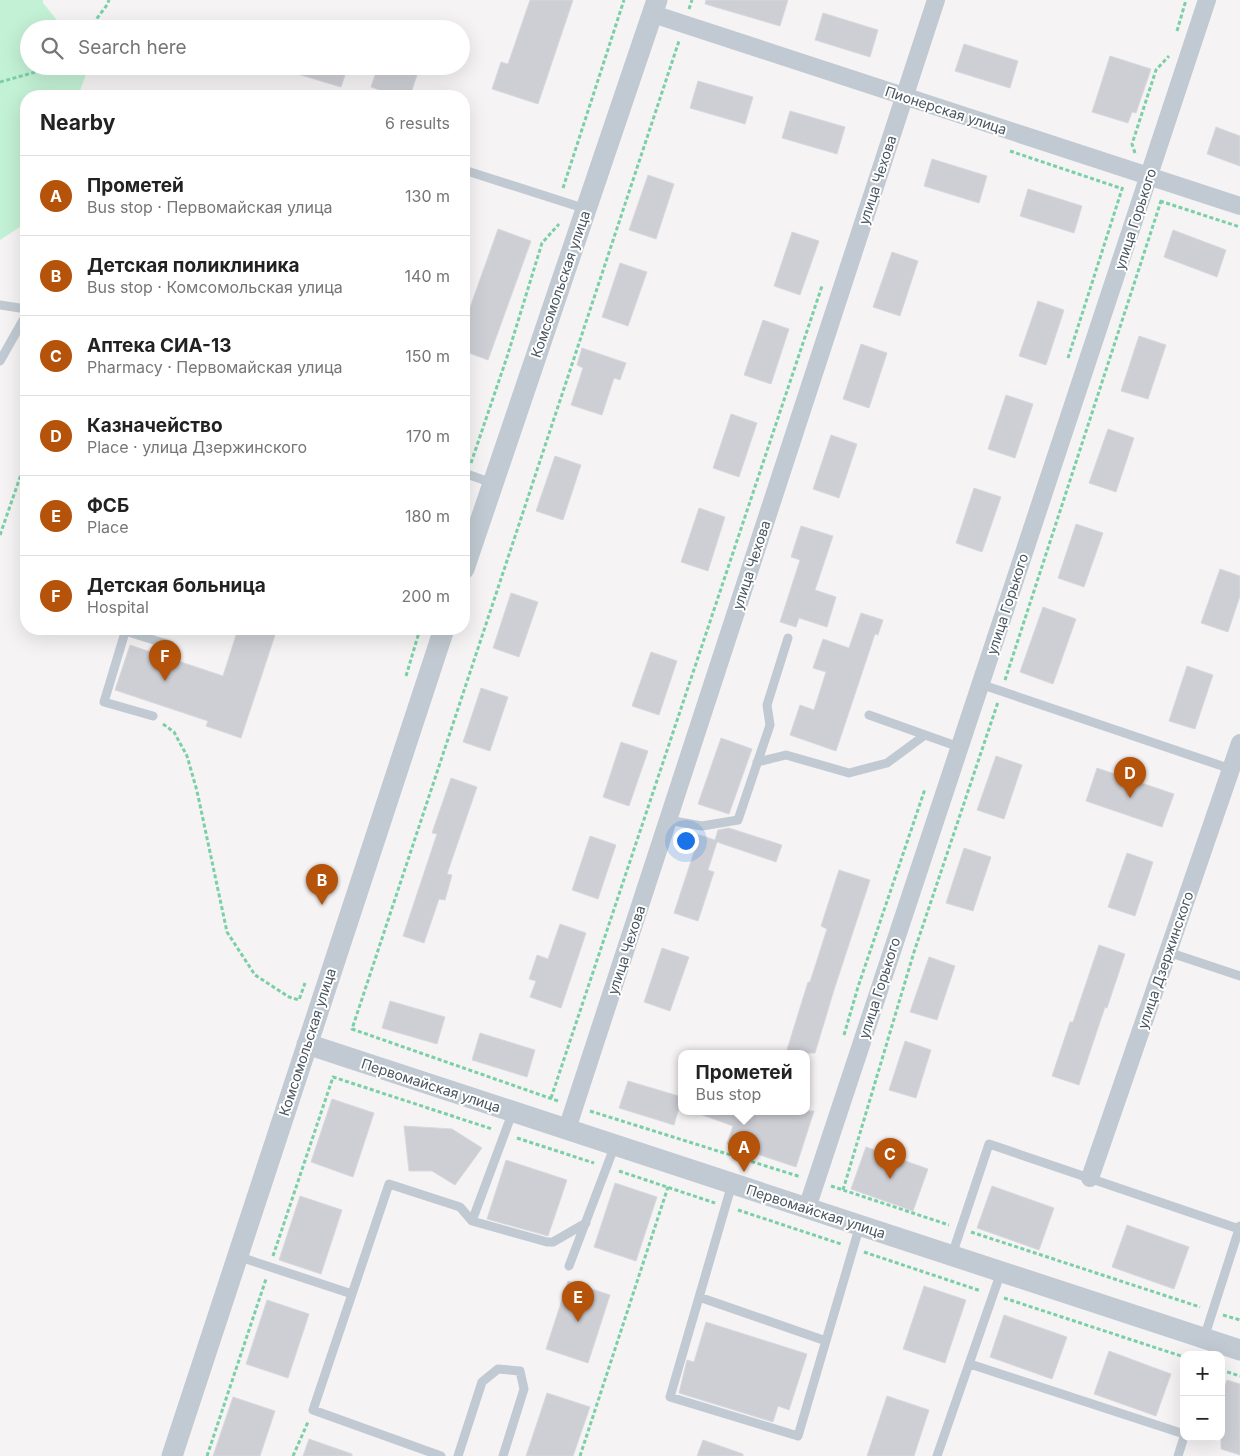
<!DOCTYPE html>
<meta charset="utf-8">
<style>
body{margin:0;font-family:Inter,sans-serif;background:#f2f2f2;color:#222}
.controls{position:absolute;right:15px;bottom:15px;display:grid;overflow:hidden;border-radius:10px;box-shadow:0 5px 20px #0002}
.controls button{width:45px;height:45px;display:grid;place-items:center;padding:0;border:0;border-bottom:1px solid #e0e0e0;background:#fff;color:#222;font:25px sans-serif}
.you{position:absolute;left:685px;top:840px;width:18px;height:18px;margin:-12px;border:4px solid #fff;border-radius:50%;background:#1a73e8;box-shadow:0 0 0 8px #1a73e833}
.badge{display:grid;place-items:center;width:32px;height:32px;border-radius:50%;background:#b45309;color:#fff;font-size:16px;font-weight:700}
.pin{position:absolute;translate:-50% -41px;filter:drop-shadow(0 1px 2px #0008)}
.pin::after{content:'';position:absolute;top:26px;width:18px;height:15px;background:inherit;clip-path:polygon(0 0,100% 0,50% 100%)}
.popup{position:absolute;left:678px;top:1050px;width:132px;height:65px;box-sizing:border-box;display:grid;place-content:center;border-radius:10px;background:#fff;filter:drop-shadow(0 1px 4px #0005);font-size:16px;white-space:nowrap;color:#767676}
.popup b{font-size:19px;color:#222}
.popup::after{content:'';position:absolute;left:50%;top:100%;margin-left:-10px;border:10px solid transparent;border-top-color:#fff}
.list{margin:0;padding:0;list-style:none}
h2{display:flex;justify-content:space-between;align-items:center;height:65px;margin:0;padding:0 20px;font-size:21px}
h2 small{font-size:16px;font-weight:400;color:#767676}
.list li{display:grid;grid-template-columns:32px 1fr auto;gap:15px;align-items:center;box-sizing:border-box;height:80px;padding:0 20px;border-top:1px solid #e0e0e0}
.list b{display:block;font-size:19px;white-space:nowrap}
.list p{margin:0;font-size:16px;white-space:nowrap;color:#767676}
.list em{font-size:16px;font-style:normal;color:#767676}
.icon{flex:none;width:28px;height:28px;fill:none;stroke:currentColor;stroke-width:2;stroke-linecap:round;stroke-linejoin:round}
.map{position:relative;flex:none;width:1240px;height:1456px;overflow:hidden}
.search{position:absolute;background:#fff;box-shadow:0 5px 20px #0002;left:20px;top:20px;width:450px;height:55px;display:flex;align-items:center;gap:12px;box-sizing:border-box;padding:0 18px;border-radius:28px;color:#767676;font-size:19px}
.panel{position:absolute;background:#fff;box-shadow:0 5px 20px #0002;left:20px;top:90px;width:450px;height:545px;border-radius:20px}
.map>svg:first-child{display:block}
</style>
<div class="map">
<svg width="1240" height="1456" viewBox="0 0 1240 1456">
<rect width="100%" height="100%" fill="#f5f3f3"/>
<path fill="#c3f1d5" d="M 0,0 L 43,0 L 43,3 L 64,29 L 29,29 L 29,66 L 89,66 L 78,96 L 26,96 L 26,223 L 0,240 Z"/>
<path fill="#cdcfd5" stroke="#d7d9de" d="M 530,0 L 573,0 L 538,104 L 492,89 L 501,62 L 508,64 Z
M 706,0 L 788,0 L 780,26 L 705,4 Z
M 823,13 L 878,30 L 870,57 L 815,40 Z
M 964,44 L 1018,61 L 1010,88 L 955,71 Z
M 1110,56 L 1151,69 L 1136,113 L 1132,112 L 1128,123 L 1092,112 Z
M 285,66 L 348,66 L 341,87 L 284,70 Z
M 378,66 L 420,66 L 410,96 L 396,96 L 371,87 Z
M 698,81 L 753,97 L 745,124 L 690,108 Z
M 790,111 L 845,127 L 837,154 L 782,138 Z
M 1216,127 L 1240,136 L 1240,166 L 1207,154 Z
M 932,159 L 987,176 L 979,203 L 924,186 Z
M 648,175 L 674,184 L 656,239 L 629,230 Z
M 1028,189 L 1082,206 L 1074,233 L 1020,216 Z
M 498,229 L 531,241 L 488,360 L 464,351 L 464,315 L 467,316 Z
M 1173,230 L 1226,250 L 1217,277 L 1164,257 Z
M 792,232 L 819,241 L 800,295 L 774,286 Z
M 892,252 L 918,261 L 900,316 L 873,307 Z
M 620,263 L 647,272 L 628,326 L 602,317 Z
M 1038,301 L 1064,310 L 1046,365 L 1019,356 Z
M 763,320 L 789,329 L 771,384 L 744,375 Z
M 1139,336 L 1166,345 L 1148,399 L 1121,391 Z
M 861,344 L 887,353 L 869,408 L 843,399 Z
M 582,348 L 626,363 L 620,380 L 614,378 L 602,415 L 571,405 L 583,368 L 577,365 Z
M 1006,395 L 1033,404 L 1015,458 L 988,449 Z
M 731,414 L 757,423 L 739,477 L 713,468 Z
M 1108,429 L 1134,438 L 1116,492 L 1089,483 Z
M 831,435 L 857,444 L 839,498 L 813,489 Z
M 555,456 L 581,465 L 563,520 L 536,511 Z
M 974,488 L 1001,497 L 982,552 L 956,543 Z
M 699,508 L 725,517 L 708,571 L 681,562 Z
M 1076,524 L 1103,533 L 1084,587 L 1058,578 Z
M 801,526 L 833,536 L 815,590 L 836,597 L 827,627 L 799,618 L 796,627 L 780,622 L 800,560 L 791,557 Z
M 1220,569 L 1240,576 L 1240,596 L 1228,632 L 1201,623 Z
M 511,593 L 538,602 L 519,657 L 493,648 Z
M 1043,607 L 1076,619 L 1053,684 L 1020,672 Z
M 861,613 L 883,620 L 878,635 L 875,634 L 836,751 L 790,735 L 800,705 L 814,710 L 826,672 L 813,668 L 823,639 L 849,648 Z
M 238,629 L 277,629 L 241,738 L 206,726 L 208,721 L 115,690 L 130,645 L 223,676 Z
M 651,652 L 677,661 L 659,715 L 632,706 Z
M 1187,666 L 1213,675 L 1195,729 L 1169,721 Z
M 481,688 L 508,697 L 490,751 L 463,742 Z
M 721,738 L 752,749 L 729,814 L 698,804 Z
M 621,742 L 648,751 L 629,806 L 603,797 Z
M 996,756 L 1022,765 L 1004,819 L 977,810 Z
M 1097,768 L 1174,794 L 1162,827 L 1086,801 Z
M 451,778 L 477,787 L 447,874 L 452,875 L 445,900 L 439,899 L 424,943 L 403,936 L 437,834 L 432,833 Z
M 729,828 L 782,845 L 776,862 L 717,842 L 708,870 L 714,872 L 698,921 L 674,913 L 695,849 L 686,846 L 690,832 L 715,840 L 718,830 Z
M 590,836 L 616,845 L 598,899 L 572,890 Z
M 964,848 L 991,857 L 973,911 L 946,903 Z
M 1127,853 L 1153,862 L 1135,916 L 1108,907 Z
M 839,870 L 870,880 L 834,990 L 815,1053 L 786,1053 L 808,982 L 810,982 L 827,929 L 821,926 Z
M 560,924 L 586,933 L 561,1008 L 530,997 L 536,981 L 529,979 L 537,955 L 548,959 Z
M 1099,945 L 1125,954 L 1107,1008 L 1105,1007 L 1079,1085 L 1052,1076 L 1070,1022 L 1073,1022 Z
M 662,948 L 689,957 L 670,1011 L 644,1002 Z
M 929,957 L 955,966 L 937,1020 L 910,1012 Z
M 390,1001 L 445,1017 L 437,1044 L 382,1028 Z
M 480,1033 L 535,1050 L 527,1077 L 472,1060 Z
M 905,1041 L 931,1050 L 916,1098 L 889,1090 Z
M 628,1081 L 682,1097 L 674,1125 L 619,1108 Z
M 332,1099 L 374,1113 L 353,1177 L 311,1162 Z
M 697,1111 L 814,1111 L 796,1167 L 727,1144 L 733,1126 L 697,1113 Z
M 404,1126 L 452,1129 L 482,1148 L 455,1185 L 432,1171 L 409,1171 Z
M 866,1147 L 928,1169 L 913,1211 L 851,1189 Z
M 506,1160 L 567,1180 L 548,1236 L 487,1219 Z
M 615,1183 L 657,1197 L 636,1261 L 594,1247 Z
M 992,1186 L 1054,1208 L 1039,1250 L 977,1228 Z
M 300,1196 L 342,1210 L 321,1274 L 279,1260 Z
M 1127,1225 L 1189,1247 L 1174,1289 L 1112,1267 Z
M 568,1281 L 610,1295 L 588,1363 L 546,1349 Z
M 924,1286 L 966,1300 L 945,1363 L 903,1349 Z
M 267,1300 L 309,1314 L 288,1378 L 246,1364 Z
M 1004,1315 L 1067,1337 L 1052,1379 L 990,1357 Z
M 706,1322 L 807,1354 L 789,1410 L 778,1406 L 773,1422 L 679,1393 L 687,1360 L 694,1362 Z
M 1109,1351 L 1171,1374 L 1156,1416 L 1094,1394 Z
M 1227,1380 L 1240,1384 L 1240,1455 L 1221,1449 L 1221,1397 Z
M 547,1393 L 590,1407 L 573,1456 L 526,1456 Z
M 887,1396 L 929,1410 L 914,1456 L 867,1456 Z
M 233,1397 L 275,1411 L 260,1456 L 213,1456 Z
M 309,1439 L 352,1454 L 352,1456 L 303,1456 Z
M 703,1440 L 743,1454 L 743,1456 L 697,1456 Z"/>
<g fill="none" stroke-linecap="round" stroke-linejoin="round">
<path stroke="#7ad0a6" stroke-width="3" stroke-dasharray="4 2.5" stroke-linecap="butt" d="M 689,9 L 692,0
M 89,29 L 107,5 L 109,0
M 1177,31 L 1186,0
M 0,82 L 39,71 L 47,66
M 1010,151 L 1123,189
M 1135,153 L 1132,144 L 1156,70 L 1169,56
M 563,188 L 624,0
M 1160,201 L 1240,227
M 1068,358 L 1123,186
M 471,463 L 507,357 L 542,243 L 559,224
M 0,535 L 26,460
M 406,676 L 420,629
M 1005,680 L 1162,198
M 163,724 L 174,732 L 187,756 L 197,791 L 227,932 L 255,975 L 289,997 L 299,1000 L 305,983
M 844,1035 L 858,987 L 925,789
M 551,1098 L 822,286
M 558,1101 L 352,1029 L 679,41
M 590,1111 L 801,1177
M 517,1138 L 594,1163
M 619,1171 L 715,1203
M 831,1186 L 949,1225
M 843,1190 L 914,952 L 998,702
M 738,1210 L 841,1244
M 971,1232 L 1200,1307
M 864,1252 L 981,1291
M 273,1256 L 333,1077 L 492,1129
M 1004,1298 L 1184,1357
M 1223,1315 L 1240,1320
M 1221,1370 L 1240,1376
M 207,1456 L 266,1279
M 293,1456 L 308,1422
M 580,1456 L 668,1187"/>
<path stroke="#c1cad2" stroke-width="9" d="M 464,170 L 586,209
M 0,305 L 26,309
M 0,361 L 26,315
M 464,473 L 492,483
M 126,629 L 104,702 L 153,716
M 125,631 L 170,645
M 980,684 L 1231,769
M 869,715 L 959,747
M 757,762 L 786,755 L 849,773 L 887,763 L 925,735
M 668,820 L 702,826 L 738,820 L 770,725 L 767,705 L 788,638
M 1168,952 L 1240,976
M 513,1111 L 472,1221 L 547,1242 L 553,1242 L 586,1223
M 732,1184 L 670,1397 L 798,1436 L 860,1225
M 952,1255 L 989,1144 L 1239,1229
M 237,1256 L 352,1294
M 569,1266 L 615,1145
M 699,1297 L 826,1341
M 1204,1338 L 1240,1226
M 970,1364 L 1184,1434
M 441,1456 L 313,1410 L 389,1184 L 460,1207 L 472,1221
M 458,1456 L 482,1382 L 498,1369 L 520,1371 L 524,1389 L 503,1456
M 937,1456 L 1001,1272
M 1178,1456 L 1184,1437"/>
<path stroke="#c1cad2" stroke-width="18" d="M 653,14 L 1240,206
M 567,1129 L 936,0
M 1090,1178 L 1240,743
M 807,1208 L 1207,0"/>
<path stroke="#c1cad2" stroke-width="21" d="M 464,569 L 657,0
M 307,1044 L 1240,1350
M 172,1456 L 444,629"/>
</g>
<g text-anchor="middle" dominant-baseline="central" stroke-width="4" stroke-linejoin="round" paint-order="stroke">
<g font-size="14" fill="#4a5661" stroke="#fff">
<text transform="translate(946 110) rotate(18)">Пионерская улица</text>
<text transform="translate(877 180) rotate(-72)">улица Чехова</text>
<text transform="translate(1135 219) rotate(-72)">улица Горького</text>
<text transform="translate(560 284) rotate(-71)">Комсомольская улица</text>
<text transform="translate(751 565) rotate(-72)">улица Чехова</text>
<text transform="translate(1007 604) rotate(-72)">улица Горького</text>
<text transform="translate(626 950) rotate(-72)">улица Чехова</text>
<text transform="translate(1165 960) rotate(-71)">улица Дзержинского</text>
<text transform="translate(879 988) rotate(-72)">улица Горького</text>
<text transform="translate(307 1042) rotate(-72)">Комсомольская улица</text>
<text transform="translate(431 1085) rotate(18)">Первомайская улица</text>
<text transform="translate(816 1211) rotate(18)">Первомайская улица</text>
</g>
</g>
</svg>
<div class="controls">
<button>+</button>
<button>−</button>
</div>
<div class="you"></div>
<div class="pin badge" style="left:744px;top:1172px">A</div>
<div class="popup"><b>Прометей</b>Bus stop</div>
<div class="pin badge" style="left:322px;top:905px">B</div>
<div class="pin badge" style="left:890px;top:1179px">C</div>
<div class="pin badge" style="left:1130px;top:798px">D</div>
<div class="pin badge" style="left:578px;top:1322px">E</div>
<div class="pin badge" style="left:165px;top:681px">F</div>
<div class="search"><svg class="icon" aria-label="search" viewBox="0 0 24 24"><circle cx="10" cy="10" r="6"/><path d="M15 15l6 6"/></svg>Search here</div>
<section class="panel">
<h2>Nearby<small>6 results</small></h2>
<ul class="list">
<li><span class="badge">A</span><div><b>Прометей</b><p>Bus stop · Первомайская улица</p></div><em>130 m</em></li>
<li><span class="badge">B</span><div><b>Детская поликлиника</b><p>Bus stop · Комсомольская улица</p></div><em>140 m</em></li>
<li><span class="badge">C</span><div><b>Аптека СИА-13</b><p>Pharmacy · Первомайская улица</p></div><em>150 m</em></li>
<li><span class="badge">D</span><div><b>Казначейство</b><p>Place · улица Дзержинского</p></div><em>170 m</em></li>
<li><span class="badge">E</span><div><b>ФСБ</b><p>Place</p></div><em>180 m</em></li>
<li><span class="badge">F</span><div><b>Детская больница</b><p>Hospital</p></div><em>200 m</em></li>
</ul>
</section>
</div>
